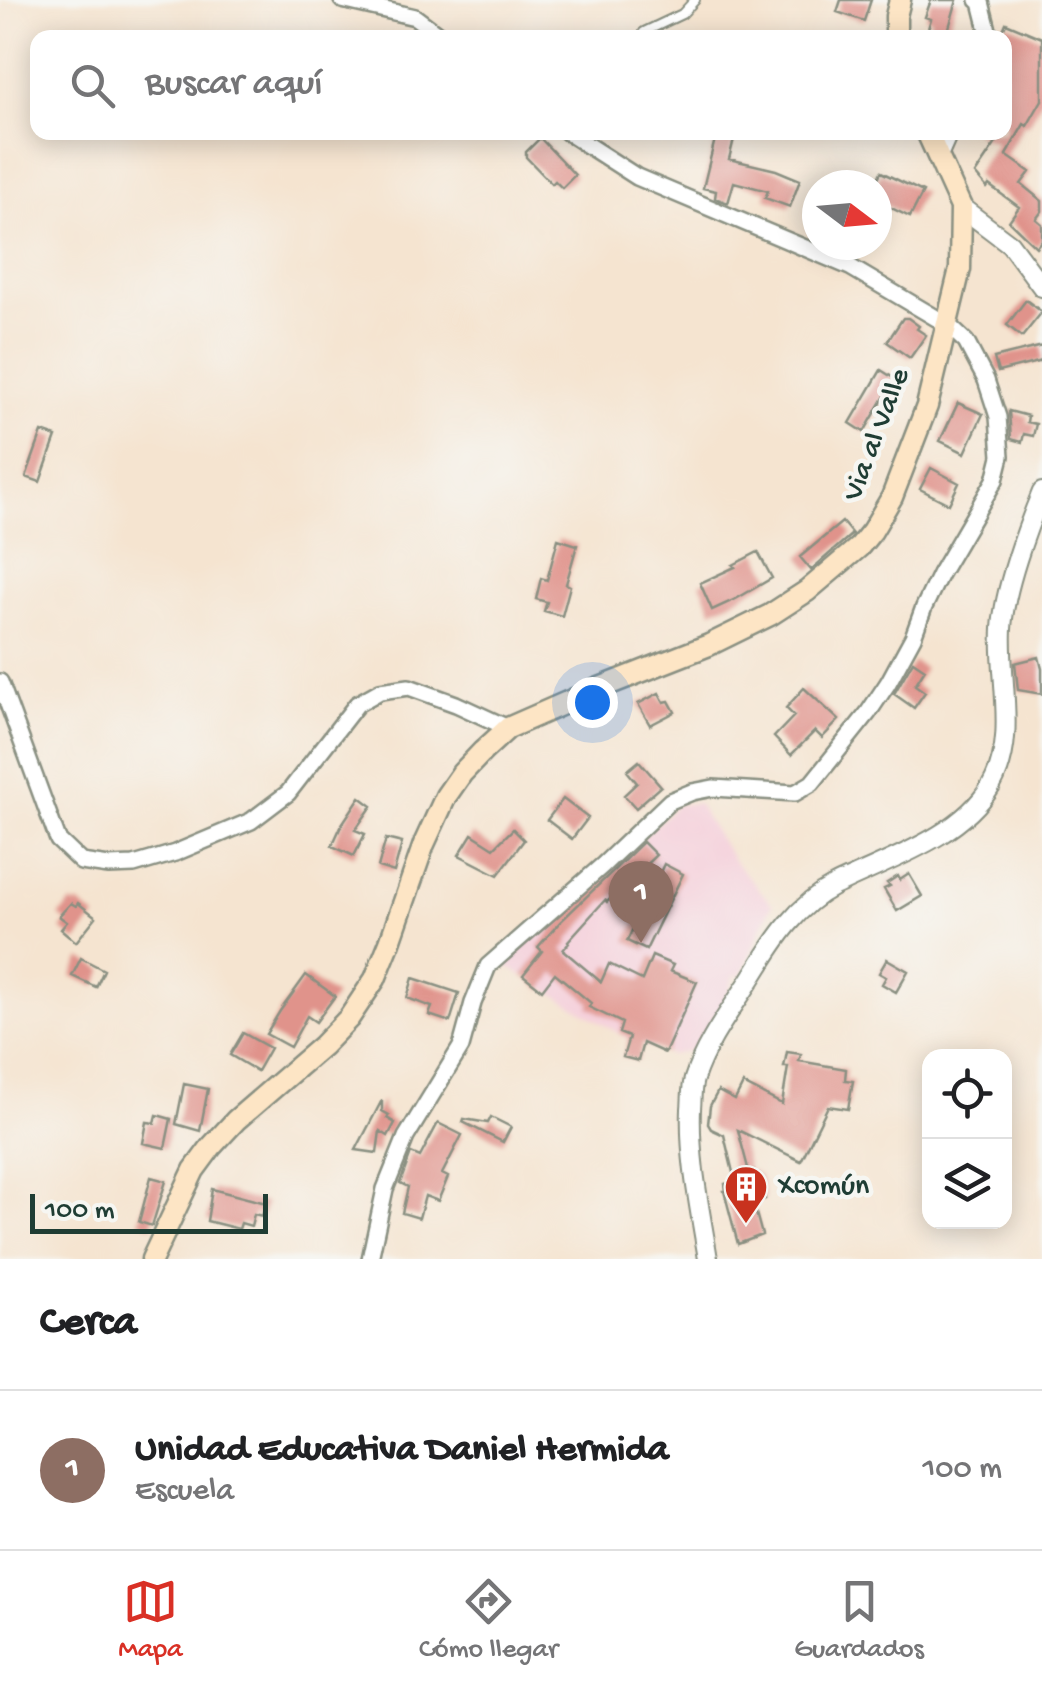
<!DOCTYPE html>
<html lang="es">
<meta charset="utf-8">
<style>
body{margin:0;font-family:"Gochi Hand",sans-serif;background:#f2f2f2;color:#202124}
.controls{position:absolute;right:30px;bottom:30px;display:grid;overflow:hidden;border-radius:20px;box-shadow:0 5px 25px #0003}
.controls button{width:90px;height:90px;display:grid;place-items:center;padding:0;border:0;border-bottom:2px solid #e0e0e0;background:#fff;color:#202124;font:50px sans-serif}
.compass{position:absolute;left:802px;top:170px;width:90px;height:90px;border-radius:50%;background:#fff;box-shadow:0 5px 25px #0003;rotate:106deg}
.scale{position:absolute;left:30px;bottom:25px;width:238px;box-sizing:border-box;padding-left:10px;border:5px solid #1f3d34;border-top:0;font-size:28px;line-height:35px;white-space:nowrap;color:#1f3d34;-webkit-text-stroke:8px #f6f6f2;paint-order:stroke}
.you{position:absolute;left:592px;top:702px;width:35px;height:35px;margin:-25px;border:8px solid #fff;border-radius:50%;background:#1a73e8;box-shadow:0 0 0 15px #1a73e833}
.badge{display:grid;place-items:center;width:65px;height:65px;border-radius:50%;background:#d93025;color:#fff;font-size:32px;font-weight:700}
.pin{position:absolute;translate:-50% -82px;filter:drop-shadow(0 2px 5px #0008)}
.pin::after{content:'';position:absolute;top:52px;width:35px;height:30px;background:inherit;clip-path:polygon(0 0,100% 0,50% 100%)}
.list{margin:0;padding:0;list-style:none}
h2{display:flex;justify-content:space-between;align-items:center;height:130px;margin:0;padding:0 40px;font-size:42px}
h2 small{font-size:32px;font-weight:400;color:#757577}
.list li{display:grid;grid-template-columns:65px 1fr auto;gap:30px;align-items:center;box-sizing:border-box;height:160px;padding:0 40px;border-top:2px solid #e0e0e0}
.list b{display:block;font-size:38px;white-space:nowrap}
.list p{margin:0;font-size:32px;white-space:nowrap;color:#757577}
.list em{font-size:32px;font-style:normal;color:#757577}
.icon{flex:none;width:55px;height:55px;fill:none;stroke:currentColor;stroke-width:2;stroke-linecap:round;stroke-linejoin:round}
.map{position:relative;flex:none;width:1042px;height:1259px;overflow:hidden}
.search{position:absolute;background:#fff;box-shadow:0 5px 25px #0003;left:30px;right:30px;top:30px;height:110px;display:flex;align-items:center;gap:25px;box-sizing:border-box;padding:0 35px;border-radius:20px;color:#757577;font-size:38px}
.sheet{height:290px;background:#fff}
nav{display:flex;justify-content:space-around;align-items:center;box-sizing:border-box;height:140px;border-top:2px solid #e0e0e0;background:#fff;font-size:28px;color:#757577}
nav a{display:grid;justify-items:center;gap:5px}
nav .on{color:#d93025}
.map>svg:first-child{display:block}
</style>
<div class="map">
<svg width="1042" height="1259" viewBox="0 0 1042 1259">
<rect width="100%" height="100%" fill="#f6f6f2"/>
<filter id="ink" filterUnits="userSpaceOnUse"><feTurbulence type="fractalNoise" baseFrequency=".01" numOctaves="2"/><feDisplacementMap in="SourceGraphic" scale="20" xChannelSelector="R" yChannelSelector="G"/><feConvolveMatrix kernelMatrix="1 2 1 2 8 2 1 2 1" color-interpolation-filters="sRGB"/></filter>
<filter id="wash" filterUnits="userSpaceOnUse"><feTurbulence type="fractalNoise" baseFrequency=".0048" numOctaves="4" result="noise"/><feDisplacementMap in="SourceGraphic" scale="40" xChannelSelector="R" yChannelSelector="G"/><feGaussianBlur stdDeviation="2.25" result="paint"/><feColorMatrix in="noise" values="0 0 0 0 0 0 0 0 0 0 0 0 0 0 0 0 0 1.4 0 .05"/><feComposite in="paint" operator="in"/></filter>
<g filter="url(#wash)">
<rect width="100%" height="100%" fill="#f5e4d0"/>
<path fill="#f5cfda" d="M 697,803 L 733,860 L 772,904 L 741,976 L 734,975 L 725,1003 L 695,1049 L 671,1055 L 628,1039 L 502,963 L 607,872 L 677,805 Z"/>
<g id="blocks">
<path fill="#e0938b" d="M 841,0 L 871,0 L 864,21 L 837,12 Z
M 931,0 L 957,0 L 946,38 L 925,38 L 931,19 L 925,17 Z
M 1006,23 L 1042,38 L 1042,100 L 1027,126 L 1024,124 L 1006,155 L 1030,172 L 1021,184 L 1042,201 L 1042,211 L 1036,219 L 1042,224 L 1042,240 L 1036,247 L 1009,221 L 1019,207 L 989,185 L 987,188 L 975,174 L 996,143 L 973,132 L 1004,132 L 1004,38 L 1001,38 L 1001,35 Z
M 716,135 L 734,139 L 729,159 L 776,170 L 800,180 L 790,207 L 765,198 L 768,191 L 734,182 L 728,203 L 715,198 L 716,191 L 703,188 Z
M 540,138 L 575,175 L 562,188 L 555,181 L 552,184 L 526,157 L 526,152 Z
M 881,172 L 923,192 L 910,217 L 877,201 L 877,180 Z
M 1026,300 L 1042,312 L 1022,337 L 1007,325 Z
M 903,318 L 908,318 L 919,326 L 917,329 L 926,335 L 910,358 L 887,342 Z
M 1042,346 L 1042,361 L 998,372 L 994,358 Z
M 881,370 L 895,379 L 864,432 L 850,423 Z
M 958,403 L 983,414 L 965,453 L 940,441 Z
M 1009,411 L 1028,416 L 1027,422 L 1036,424 L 1033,436 L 1024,434 L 1022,442 L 1011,439 Z
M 42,432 L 56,437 L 40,482 L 26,477 Z
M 931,468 L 959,483 L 949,504 L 920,489 Z
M 842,522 L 852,534 L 811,570 L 800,557 Z
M 558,539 L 577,545 L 566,584 L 570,586 L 562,616 L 544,611 L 547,602 L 536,599 L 541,578 L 547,580 Z
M 758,552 L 772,578 L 736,599 L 712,610 L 700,583 L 735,567 L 733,565 Z
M 1039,657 L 1042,669 L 1042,694 L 1018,690 L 1015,663 Z
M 913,661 L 925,669 L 915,685 L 925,692 L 914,708 L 894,694 Z
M 804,688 L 839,720 L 822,738 L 815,731 L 791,755 L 774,737 L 794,716 L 786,708 Z
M 659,693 L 664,702 L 669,701 L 675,712 L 650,725 L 638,704 Z
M 639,761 L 661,786 L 636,808 L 624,795 L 637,783 L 627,771 Z
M 360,797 L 372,806 L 355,830 L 365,834 L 354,856 L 332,846 L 342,824 Z
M 563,799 L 588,818 L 572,839 L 547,820 Z
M 513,829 L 524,840 L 498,875 L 459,855 L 472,834 L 494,848 Z
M 386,839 L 402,843 L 394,872 L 378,867 Z
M 643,842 L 656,855 L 607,902 L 605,900 L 568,941 L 569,943 L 563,950 L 601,982 L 609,964 L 642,980 L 652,956 L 673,965 L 670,971 L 697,982 L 665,1053 L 643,1043 L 638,1061 L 623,1057 L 629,1037 L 619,1033 L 622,1023 L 589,1007 L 591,1003 L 555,973 L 542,990 L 523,975 L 542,951 L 538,947 L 560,922 Z
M 664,864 L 683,874 L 646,950 L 627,941 Z
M 909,874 L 922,896 L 897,911 L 884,889 L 890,886 L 887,883 L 898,876 L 900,880 Z
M 71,903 L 76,906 L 78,903 L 96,917 L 76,942 L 61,929 L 67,922 L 59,916 Z
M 81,958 L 104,970 L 96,987 L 72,976 Z
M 887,959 L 908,971 L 896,992 L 882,984 L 886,977 L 879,973 Z
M 306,975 L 335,996 L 316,1022 L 307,1016 L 290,1047 L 266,1034 L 280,1011 Z
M 413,978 L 459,993 L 450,1022 L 429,1015 L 432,1007 L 407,998 Z
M 243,1033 L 270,1048 L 257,1071 L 230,1055 Z
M 787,1052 L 801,1054 L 799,1061 L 846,1069 L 845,1080 L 853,1081 L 848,1109 L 828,1106 L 801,1161 L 738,1130 L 749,1172 L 754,1171 L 755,1175 L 759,1174 L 765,1199 L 753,1202 L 762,1235 L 738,1244 L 724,1191 L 726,1191 L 725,1184 L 735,1181 L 724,1135 L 711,1129 L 708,1124 L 710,1106 L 718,1091 L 735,1100 L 743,1084 L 782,1104 L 788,1067 L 784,1067 Z
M 184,1084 L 208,1089 L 200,1131 L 176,1124 Z
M 382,1100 L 382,1111 L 389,1115 L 387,1118 L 395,1123 L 388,1136 L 380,1131 L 377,1153 L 356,1150 Z
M 157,1115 L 171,1119 L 165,1148 L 143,1143 L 147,1122 L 155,1123 Z
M 491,1117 L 511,1127 L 503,1142 L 463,1122 L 464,1119 L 488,1123 Z
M 438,1123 L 462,1135 L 442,1174 L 448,1177 L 438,1201 L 425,1196 L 419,1218 L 402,1213 L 408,1187 L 400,1183 L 411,1153 L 420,1157 Z
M 151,1177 L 166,1181 L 152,1226 L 139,1222 Z
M 212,1189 L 266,1203 L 262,1216 L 254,1214 L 251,1226 L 241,1223 L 239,1229 L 207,1221 Z"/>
</g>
</g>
<g filter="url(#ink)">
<use href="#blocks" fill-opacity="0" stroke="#8a9082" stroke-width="2.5"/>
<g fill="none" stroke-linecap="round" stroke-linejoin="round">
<g stroke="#8a9082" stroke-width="12">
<path id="service" d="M 644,32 L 682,14 L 695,0"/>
</g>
<g stroke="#8a9082" stroke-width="20">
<path id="minor" d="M 342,0 L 415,17 L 443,38
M 978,0 L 981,2 L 990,38
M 939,157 L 950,132
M 0,682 L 58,840 L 81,862 L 109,866 L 134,865 L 175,853 L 251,821 L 288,793 L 357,704 L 380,691 L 409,687 L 456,704 L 508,728
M 370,1259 L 385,1189 L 406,1137 L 461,1047 L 473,1003 L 488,966 L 603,865 L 670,801 L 692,792 L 713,788 L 795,793 L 812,783 L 868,713 L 888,683 L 913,637 L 924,607 L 940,574 L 995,480 L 1001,456 L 998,417 L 986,380 L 966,342 L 948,325 L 850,267 L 637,177 L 567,132"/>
</g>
<g stroke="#8a9082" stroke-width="22">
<path id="tertiary" d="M 961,207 L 1010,244 L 1042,287
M 708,1259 C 700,1209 689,1160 691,1109 C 692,1099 691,1089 694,1079 C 706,1041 733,1008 754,974 C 775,940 797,905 834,886 C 886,860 960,838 991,786 C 1018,739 999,679 1002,629 C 1004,590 1027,528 1042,492"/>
</g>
<g stroke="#8a9082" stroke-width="25">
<path id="secondary" d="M 896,38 L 896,16 L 900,0
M 152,1259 L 194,1170 L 211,1147 L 236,1120 L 322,1046 L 349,1018 L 375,979 L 390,942 L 424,844 L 446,796 L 462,773 L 483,751 L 508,728 L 597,689 L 709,645 L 770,615 L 807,591 L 859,547 L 872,531 L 892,497 L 927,406 L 960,269 L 961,207 L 927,132"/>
</g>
<use href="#service" stroke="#fff" stroke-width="8"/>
<use href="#minor" stroke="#fff" stroke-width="15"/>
<use href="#tertiary" stroke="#fff" stroke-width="18"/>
<use href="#secondary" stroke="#fde5c5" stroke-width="20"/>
</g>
</g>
<defs>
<g id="building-pin" transform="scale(2.25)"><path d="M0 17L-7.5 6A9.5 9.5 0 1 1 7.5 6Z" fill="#c8321e" stroke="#f6f6f2"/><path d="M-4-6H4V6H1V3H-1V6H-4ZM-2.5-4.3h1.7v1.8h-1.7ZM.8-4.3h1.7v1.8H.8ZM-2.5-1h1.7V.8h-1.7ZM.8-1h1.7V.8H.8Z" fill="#fff"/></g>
</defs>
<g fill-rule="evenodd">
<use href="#building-pin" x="746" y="1187"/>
</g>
<g text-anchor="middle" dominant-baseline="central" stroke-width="9" stroke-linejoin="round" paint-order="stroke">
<g font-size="30" fill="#1f3d34" stroke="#f6f6f2">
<text transform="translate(878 435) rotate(-69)">Via al Valle</text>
</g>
<g font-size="30" fill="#1f3d34" stroke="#f6f6f2" text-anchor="start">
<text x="778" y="1187">Xcomún</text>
</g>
</g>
</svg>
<div class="controls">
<button><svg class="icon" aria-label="locate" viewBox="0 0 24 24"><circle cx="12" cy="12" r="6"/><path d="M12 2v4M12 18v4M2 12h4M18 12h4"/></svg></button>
<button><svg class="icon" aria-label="layers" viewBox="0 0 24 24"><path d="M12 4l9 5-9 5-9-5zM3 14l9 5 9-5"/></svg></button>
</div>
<svg class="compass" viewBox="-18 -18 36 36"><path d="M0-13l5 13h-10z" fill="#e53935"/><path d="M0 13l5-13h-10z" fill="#757577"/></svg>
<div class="scale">100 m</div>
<div class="you"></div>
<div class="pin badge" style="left:641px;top:943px;background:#8d6e63">1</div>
<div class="search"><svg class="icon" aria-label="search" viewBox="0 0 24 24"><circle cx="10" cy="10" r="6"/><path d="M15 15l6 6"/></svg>Buscar aquí</div>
</div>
<section class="sheet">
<h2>Cerca<small></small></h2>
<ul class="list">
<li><span class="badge" style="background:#8d6e63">1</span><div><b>Unidad Educativa Daniel Hermida</b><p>Escuela</p></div><em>100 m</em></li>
</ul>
</section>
<nav>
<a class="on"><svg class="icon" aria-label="map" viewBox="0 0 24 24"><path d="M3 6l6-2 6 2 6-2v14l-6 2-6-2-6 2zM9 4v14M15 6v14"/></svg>Mapa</a>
<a><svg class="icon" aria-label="directions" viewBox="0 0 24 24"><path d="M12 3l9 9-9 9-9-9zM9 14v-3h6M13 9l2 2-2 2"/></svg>Cómo llegar</a>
<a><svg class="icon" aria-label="saved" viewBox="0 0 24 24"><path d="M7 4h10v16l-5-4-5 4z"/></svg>Guardados</a>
</nav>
